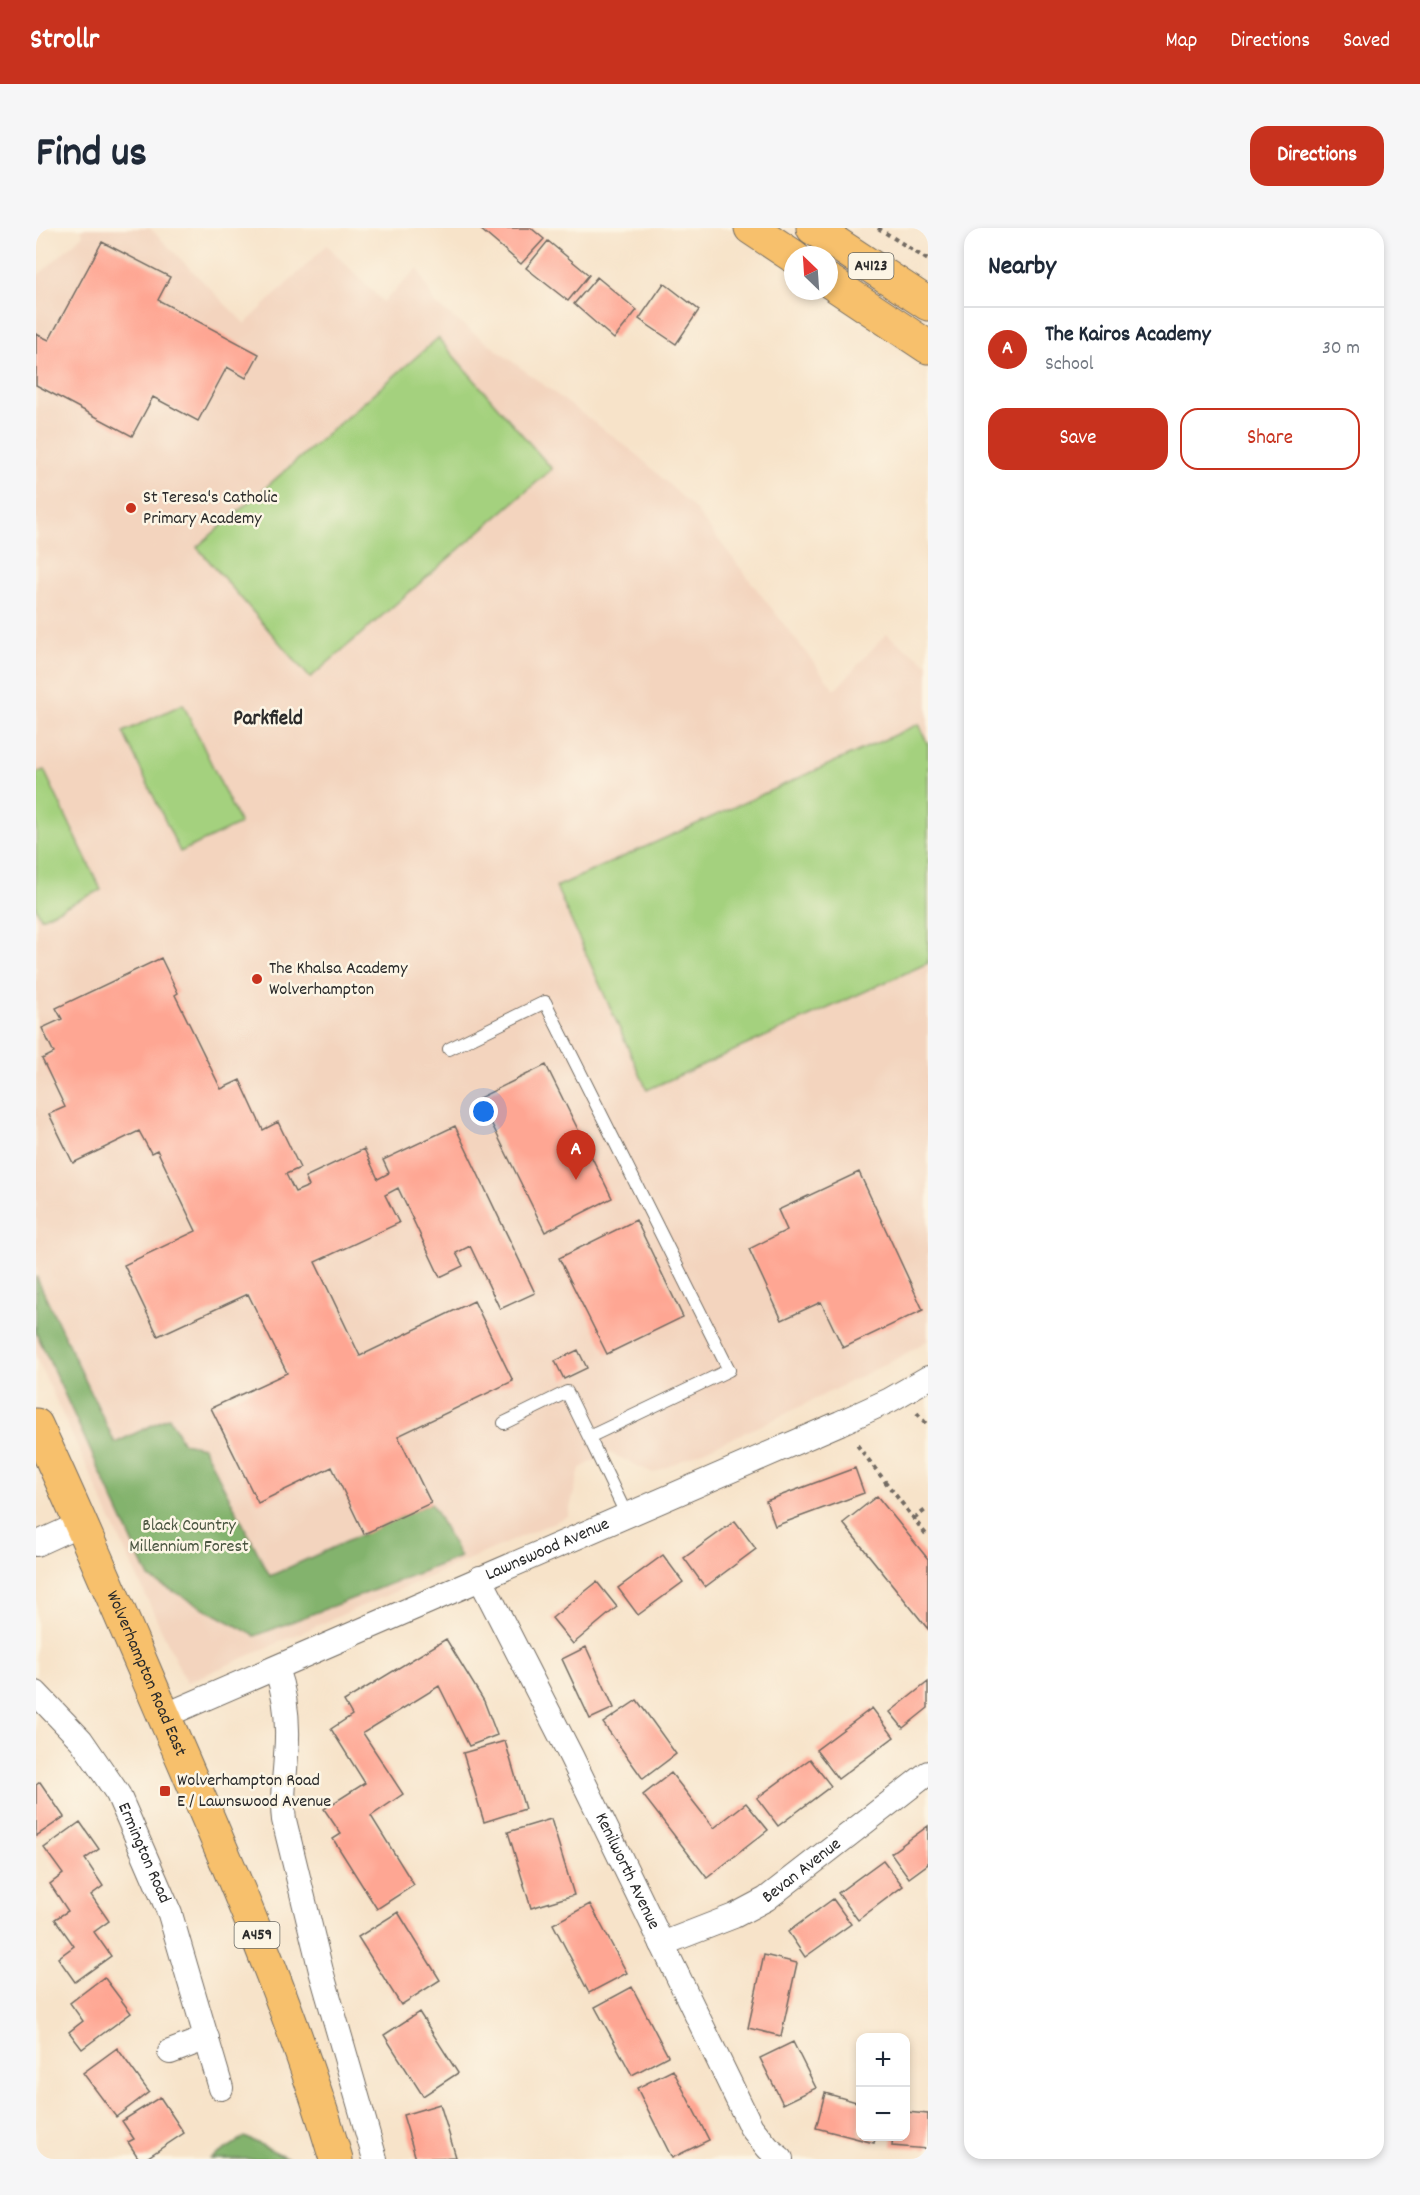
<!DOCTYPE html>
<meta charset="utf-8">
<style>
body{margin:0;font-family:Dekko,sans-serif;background:#f6f6f7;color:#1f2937}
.controls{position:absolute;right:18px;bottom:18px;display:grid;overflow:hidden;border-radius:12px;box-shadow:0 3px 9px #0003}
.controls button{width:54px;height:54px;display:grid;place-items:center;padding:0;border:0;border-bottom:2px solid #e0e1e3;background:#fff;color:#1f2937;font:30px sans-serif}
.compass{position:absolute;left:748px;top:18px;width:54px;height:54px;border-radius:50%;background:#fff;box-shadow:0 3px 9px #0003;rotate:335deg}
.you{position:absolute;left:448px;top:884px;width:21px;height:21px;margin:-15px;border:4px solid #fff;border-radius:50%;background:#1a73e8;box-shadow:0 0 0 9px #1a73e833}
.badge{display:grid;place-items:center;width:39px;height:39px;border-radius:50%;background:#c8321e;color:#fff;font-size:20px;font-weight:700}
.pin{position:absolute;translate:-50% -50px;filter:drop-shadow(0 2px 3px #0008)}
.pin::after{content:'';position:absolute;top:32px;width:21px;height:18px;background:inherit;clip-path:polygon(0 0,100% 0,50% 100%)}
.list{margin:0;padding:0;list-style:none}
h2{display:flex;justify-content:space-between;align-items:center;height:78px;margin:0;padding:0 24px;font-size:26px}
h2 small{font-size:20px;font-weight:400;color:#747a83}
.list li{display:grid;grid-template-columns:39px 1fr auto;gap:18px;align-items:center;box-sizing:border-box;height:84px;padding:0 24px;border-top:2px solid #e0e1e3}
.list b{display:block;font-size:22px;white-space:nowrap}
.list p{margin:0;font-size:20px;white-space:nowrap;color:#747a83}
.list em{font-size:20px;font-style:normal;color:#747a83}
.actions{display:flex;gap:12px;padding:18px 24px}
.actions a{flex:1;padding:14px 0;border:2px solid #c8321e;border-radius:18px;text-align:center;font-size:21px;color:#c8321e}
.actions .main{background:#c8321e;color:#fff}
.map{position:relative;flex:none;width:892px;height:1931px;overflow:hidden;border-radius:18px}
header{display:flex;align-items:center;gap:36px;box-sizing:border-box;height:84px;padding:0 30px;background:#c8321e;color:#fff}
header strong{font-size:28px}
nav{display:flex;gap:33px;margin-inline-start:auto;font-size:21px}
.intro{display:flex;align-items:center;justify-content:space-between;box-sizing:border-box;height:144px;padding:0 36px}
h1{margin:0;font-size:42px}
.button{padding:15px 27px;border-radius:18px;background:#c8321e;color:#fff;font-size:21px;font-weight:700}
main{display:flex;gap:36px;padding:0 36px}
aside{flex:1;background:#fff;border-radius:18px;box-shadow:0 3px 9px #0003}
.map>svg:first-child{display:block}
</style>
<header>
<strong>Strollr</strong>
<nav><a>Map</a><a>Directions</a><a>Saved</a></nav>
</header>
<div class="intro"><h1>Find us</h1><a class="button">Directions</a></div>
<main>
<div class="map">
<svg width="892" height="1931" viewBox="0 0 892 1931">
<rect width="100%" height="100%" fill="#fcf5e5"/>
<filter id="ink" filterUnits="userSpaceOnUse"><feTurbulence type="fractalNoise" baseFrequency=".0167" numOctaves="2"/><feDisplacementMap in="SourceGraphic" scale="12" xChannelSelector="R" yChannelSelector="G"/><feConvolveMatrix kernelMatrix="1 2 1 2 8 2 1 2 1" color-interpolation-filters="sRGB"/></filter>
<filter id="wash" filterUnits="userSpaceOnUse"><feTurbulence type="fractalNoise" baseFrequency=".008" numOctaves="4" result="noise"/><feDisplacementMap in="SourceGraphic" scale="24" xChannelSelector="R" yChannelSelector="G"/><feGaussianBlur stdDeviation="1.35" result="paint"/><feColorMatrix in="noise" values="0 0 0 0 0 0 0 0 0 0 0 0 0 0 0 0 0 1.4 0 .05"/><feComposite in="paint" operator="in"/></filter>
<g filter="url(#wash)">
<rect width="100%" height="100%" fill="#f7e3c9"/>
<path fill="#f3d4be" d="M 45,0 L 114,0 L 209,96 L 291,17 L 347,74 L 382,40 L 399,76 L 599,225 L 657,279 L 799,462 L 850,406 L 892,436 L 892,1112 L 866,1128 L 737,1192 L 617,1245 L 574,1225 L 544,1240 L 532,1288 L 150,1455 L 0,1129 L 0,49 L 47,7 Z"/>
<path fill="#a4d17e" stroke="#687e54" stroke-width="1.5" d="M 402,110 L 516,241 L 274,450 L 161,319 Z
M 147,476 L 204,596 L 144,624 L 87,504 Z
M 883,496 L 892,517 L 892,735 L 611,862 L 520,659 Z
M 8,542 L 65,662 L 5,690 L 0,680 L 0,545 Z"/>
<path fill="#83b36d" stroke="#576f4c" stroke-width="1.5" d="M 0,1048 L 79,1215 L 133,1189 L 147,1215 L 167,1219 L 234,1348 L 395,1275 L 424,1329 L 219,1408 L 113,1350 L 0,1104 Z
M 209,1909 L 254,1931 L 174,1931 Z"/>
<g id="blocks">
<path fill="#fea693" d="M 443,0 L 495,0 L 508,11 L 485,36 Z
M 512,13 L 553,47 L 532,73 L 490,40 Z
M 66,14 L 134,49 L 122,72 L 223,126 L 210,150 L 191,139 L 162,193 L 117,169 L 96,208 L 0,157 L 0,106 L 13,112 Z
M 561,49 L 601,82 L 578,111 L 538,76 Z
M 628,55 L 663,82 L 640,116 L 603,91 Z
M 125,730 L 142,765 L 139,767 L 185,861 L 204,852 L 227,902 L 242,894 L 264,940 L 250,946 L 259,964 L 273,958 L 269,949 L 328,921 L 342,951 L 353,945 L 347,932 L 419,898 L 499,1065 L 464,1081 L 434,1018 L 420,1025 L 427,1038 L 404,1049 L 362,960 L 349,967 L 363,995 L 279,1034 L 324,1128 L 438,1073 L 477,1153 L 362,1208 L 395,1275 L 328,1306 L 296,1239 L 222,1275 L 175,1180 L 251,1145 L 212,1066 L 122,1108 L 88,1037 L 160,1003 L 121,922 L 115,925 L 103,903 L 37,935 L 13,886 L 29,879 L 6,831 L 18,825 L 6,800 L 26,791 L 20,780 Z
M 510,837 L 576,970 L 509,1004 L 443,870 Z
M 823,944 L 887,1082 L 807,1120 L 785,1074 L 746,1092 L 713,1021 L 751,1002 L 742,982 Z
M 600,992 L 647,1089 L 571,1126 L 523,1030 Z
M 542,1122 L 551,1140 L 528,1151 L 519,1133 Z
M 819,1240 L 828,1265 L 739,1298 L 730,1273 Z
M 841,1268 L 892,1331 L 892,1401 L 807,1295 Z
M 699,1293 L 720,1321 L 669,1359 L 648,1330 Z
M 627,1327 L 647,1354 L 602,1387 L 582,1360 Z
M 561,1354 L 581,1379 L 537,1416 L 516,1390 Z
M 410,1411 L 448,1473 L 461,1507 L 433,1518 L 403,1458 L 327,1505 L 367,1566 L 335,1588 L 378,1657 L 341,1681 L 297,1611 L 305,1606 L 288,1581 L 329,1555 L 295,1501 L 316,1487 L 308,1473 Z
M 550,1419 L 578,1480 L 554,1491 L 526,1431 Z
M 892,1454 L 892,1480 L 867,1500 L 854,1484 Z
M 601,1472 L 640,1526 L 607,1551 L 567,1495 Z
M 836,1480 L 858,1509 L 802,1551 L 780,1522 Z
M 469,1513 L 489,1581 L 448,1594 L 427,1525 Z
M 774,1531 L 795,1558 L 742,1598 L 721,1570 Z
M 635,1545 L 678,1600 L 710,1575 L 732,1602 L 671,1650 L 607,1567 Z
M 4,1554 L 28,1589 L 0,1608 L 0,1557 Z
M 515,1591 L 538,1667 L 495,1680 L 472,1604 Z
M 44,1594 L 63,1621 L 49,1631 L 67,1658 L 55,1667 L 73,1693 L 58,1704 L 75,1728 L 39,1754 L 22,1730 L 38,1718 L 19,1691 L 32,1683 L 14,1656 L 27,1646 L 8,1620 Z
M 892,1598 L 892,1636 L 873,1650 L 855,1625 Z
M 847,1632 L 867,1658 L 822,1692 L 802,1665 Z
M 797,1671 L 815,1696 L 769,1729 L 752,1704 Z
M 554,1676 L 591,1745 L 553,1765 L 517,1696 Z
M 362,1684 L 404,1752 L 365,1777 L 322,1709 Z
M 728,1727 L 761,1735 L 745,1808 L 712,1800 Z
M 68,1749 L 95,1785 L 46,1821 L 33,1804 L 47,1793 L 34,1775 Z
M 596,1759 L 632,1828 L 596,1847 L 559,1779 Z
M 383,1784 L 422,1845 L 387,1868 L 348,1807 Z
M 757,1814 L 780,1860 L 747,1876 L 724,1830 Z
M 81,1820 L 113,1864 L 80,1889 L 47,1845 Z
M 637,1842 L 673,1912 L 636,1930 L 601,1860 Z
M 789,1865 L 824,1875 L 824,1908 L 840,1908 L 838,1915 L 780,1900 Z
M 124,1869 L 148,1905 L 109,1931 L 103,1931 L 92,1914 L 98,1911 L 86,1893 Z
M 404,1876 L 420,1929 L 380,1931 L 367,1887 Z
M 870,1884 L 892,1886 L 892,1921 L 856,1918 L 857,1908 L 870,1908 Z"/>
</g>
</g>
<g filter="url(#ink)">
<use href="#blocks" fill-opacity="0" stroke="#726b62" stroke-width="1.5"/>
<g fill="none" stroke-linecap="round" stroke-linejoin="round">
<g stroke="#726b62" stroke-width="14">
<path id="service" d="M 413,821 L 509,774 L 693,1142 L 553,1209 L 591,1288
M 468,1195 L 531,1164 L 553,1209"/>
</g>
<g stroke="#726b62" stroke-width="26">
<g id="minor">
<path d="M 0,1316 L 46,1295"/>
<path id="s1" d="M 444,1350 L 535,1528 L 715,1899 L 732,1920 L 745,1931"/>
<path d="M 240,1440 C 250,1468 253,1497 250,1527 C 249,1550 245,1570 248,1592 L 285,1743 L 339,1931"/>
<path id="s2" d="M 0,1465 L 45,1512 L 82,1566 L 134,1686 L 185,1860"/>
<path id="s3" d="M 128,1488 L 804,1195 L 854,1172 L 892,1150"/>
<path id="s4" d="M 626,1716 L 698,1688 L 730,1671 L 892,1545"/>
<path d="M 134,1824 L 171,1810"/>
</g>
</g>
<g stroke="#726b62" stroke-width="35">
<g id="primary">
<path id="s5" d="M 0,1197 C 45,1293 86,1390 128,1488 C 191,1633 255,1779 300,1931"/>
</g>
</g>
<g stroke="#726b62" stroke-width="35">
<path id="trunk" d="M 715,0 L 757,28
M 777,0 L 892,76
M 793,53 L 892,119"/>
</g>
<path stroke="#726b62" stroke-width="4" stroke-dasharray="4.5 4.5" stroke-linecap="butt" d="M 842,0 L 892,32
M 881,1185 L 892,1198
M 821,1217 L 892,1309
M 878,1291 L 892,1280"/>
<use href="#service" stroke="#fff" stroke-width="12"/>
<use href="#minor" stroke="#fff" stroke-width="24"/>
<use href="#primary" stroke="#f7c06c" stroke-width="33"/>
<use href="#trunk" stroke="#f7c06c" stroke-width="33"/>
</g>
</g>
<g fill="#c8321e" stroke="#fcf5e5" stroke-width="2">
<circle cx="95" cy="280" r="6"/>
<circle cx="221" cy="751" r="6"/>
<rect x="123" y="1557" width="12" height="12" rx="3"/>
</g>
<g text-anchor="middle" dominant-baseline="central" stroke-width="5" stroke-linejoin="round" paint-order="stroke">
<g fill="#fcf5e5" stroke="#6a6863" stroke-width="1.5">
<rect x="812.5" y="25" width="45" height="26" rx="4.5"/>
<rect x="198.5" y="1694" width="45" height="26" rx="4.5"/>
</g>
<g font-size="16" font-weight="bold" fill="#2b2b2b">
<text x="835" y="38">A4123</text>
<text x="221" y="1707">A459</text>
</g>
<g font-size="18" fill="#2b2b2b" stroke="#fcf5e5" text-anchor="start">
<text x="107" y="270">St Teresa's Catholic<tspan x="107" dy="21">Primary Academy</tspan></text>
<text x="233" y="741">The Khalsa Academy<tspan x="233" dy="21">Wolverhampton</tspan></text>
<text x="141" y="1553">Wolverhampton Road<tspan x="141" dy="21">E / Lawnswood Avenue</tspan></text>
</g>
<g font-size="18" fill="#495440" stroke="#fcf5e5">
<text x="153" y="1298">Black Country<tspan x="153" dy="21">Millennium Forest</tspan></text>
</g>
<g font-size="18" fill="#2b2b2b" stroke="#fcf5e5">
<text stroke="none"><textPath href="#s3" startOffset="418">Lawnswood Avenue</textPath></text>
<text stroke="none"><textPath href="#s5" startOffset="272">Wolverhampton Road East</textPath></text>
<text stroke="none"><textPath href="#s2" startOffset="195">Ermington Road</textPath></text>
<text stroke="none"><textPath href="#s4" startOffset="159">Bevan Avenue</textPath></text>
<text stroke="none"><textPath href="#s1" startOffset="328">Kenilworth Avenue</textPath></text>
</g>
<g font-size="21" font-weight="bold" fill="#2b2b2b" stroke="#fcf5e5">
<text x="232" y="492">Parkfield</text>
</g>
</g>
</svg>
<div class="controls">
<button>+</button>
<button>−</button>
</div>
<svg class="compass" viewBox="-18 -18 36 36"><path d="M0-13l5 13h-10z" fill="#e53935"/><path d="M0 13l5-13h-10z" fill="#747a83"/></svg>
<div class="you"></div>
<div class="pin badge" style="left:540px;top:952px">A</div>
</div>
<aside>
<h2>Nearby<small></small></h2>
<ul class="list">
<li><span class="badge">A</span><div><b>The Kairos Academy</b><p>School</p></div><em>30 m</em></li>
</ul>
<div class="actions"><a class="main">Save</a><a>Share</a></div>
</aside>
</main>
